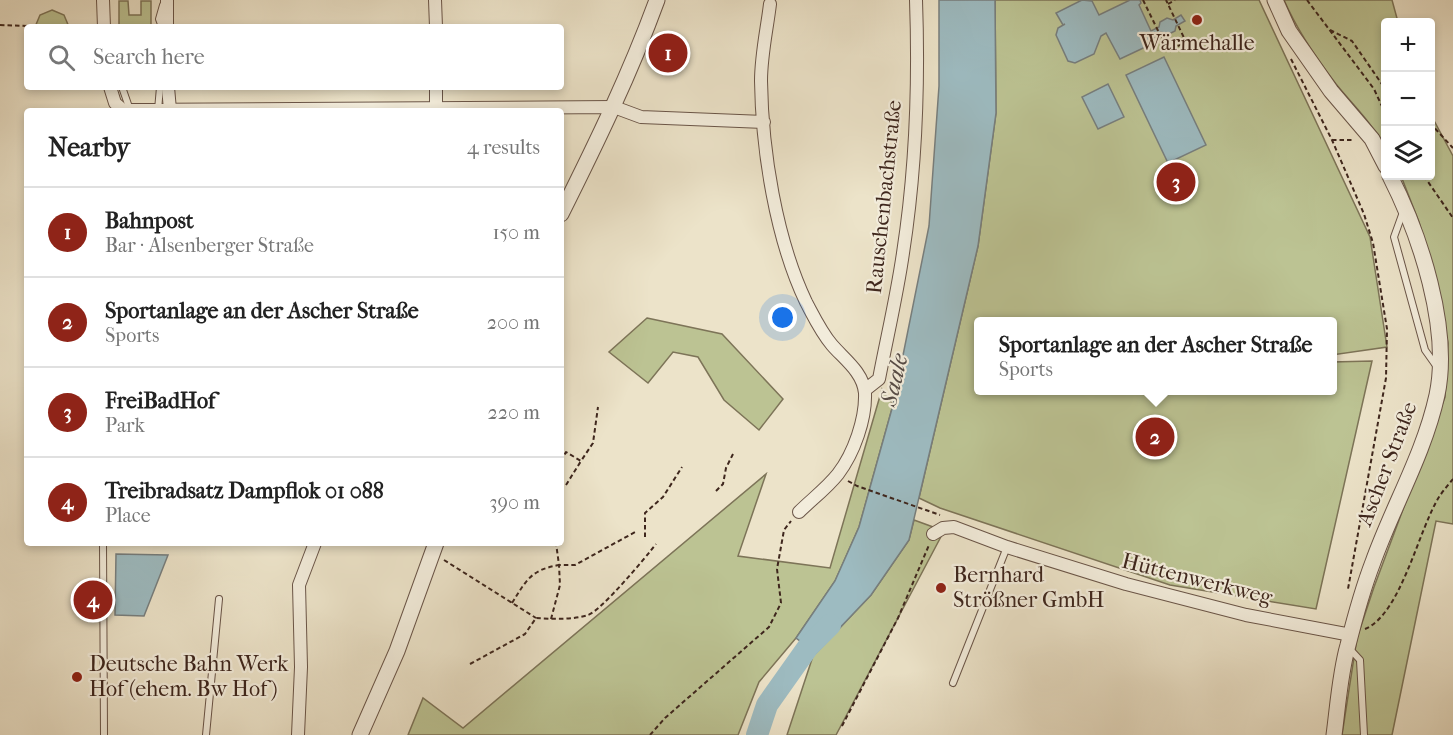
<!DOCTYPE html>
<meta charset="utf-8">
<style>
body{margin:0;font-family:"IM FELL French Canon",serif;background:#f2f2f2;color:#222}
.controls{position:absolute;right:18px;top:18px;display:grid;overflow:hidden;border-radius:6px;box-shadow:0 3px 9px #0003}
.controls button{width:54px;height:54px;display:grid;place-items:center;padding:0;border:0;border-bottom:2px solid #e0e0e0;background:#fff;color:#222;font:30px sans-serif}
.you{position:absolute;left:783px;top:318px;width:21px;height:21px;margin:-15px;border:4px solid #fff;border-radius:50%;background:#1a73e8;box-shadow:0 0 0 9px #1a73e833}
.badge{display:grid;place-items:center;width:39px;height:39px;border-radius:50%;background:#8f2418;color:#fff;font-size:20px;font-weight:700}
.pin{position:absolute;translate:-50% -50%;border:3px solid #fff;box-shadow:0 2px 6px #0006}
.popup{position:absolute;left:974px;top:317px;width:363px;height:78px;box-sizing:border-box;display:grid;place-content:center;border-radius:6px;background:#fff;filter:drop-shadow(0 2px 4px #0005);font-size:20px;white-space:nowrap;color:#767676}
.popup b{font-size:22px;color:#222}
.popup::after{content:'';position:absolute;left:50%;top:100%;margin-left:-12px;border:12px solid transparent;border-top-color:#fff}
.list{margin:0;padding:0;list-style:none}
h2{display:flex;justify-content:space-between;align-items:center;height:78px;margin:0;padding:0 24px;font-size:26px}
h2 small{font-size:20px;font-weight:400;color:#767676}
.list li{display:grid;grid-template-columns:39px 1fr auto;gap:18px;align-items:center;box-sizing:border-box;height:90px;padding:0 24px;border-top:2px solid #e0e0e0}
.list b{display:block;font-size:22px;white-space:nowrap}
.list p{margin:0;font-size:20px;white-space:nowrap;color:#767676}
.list em{font-size:20px;font-style:normal;color:#767676}
.icon{flex:none;width:33px;height:33px;fill:none;stroke:currentColor;stroke-width:2;stroke-linecap:round;stroke-linejoin:round}
.map{position:relative;flex:none;width:1453px;height:735px;overflow:hidden}
.search{position:absolute;background:#fff;box-shadow:0 3px 9px #0003;left:24px;top:24px;width:540px;height:66px;display:flex;align-items:center;gap:15px;box-sizing:border-box;padding:0 21px;border-radius:6px;color:#767676;font-size:22px}
.panel{position:absolute;background:#fff;box-shadow:0 3px 9px #0003;left:24px;top:108px;width:540px;height:438px;border-radius:6px}
.map>svg:first-child{display:block}
</style>
<div class="map">
<svg width="1453" height="735" viewBox="0 0 1453 735">
<rect width="100%" height="100%" fill="#ece3c9"/>
<filter id="stains"><feTurbulence type="fractalNoise" baseFrequency=".00333" numOctaves="4"/><feColorMatrix values="0 0 0 0 .2 0 0 0 0 .09 0 0 0 0 .02 0 0 0 .5 -.17"/></filter>
<radialGradient id="worn" r=".72"><stop offset=".6" stop-color="#630" stop-opacity="0"/><stop offset="1" stop-color="#630" stop-opacity=".3"/></radialGradient>
<path fill="#bcc393" stroke="#7d7458" stroke-width="1.5" d="M 995,0 L 1259,0 L 1370,237 L 1387,347 L 1332,355 L 1332,322 L 978,322 L 978,390 L 1332,390 L 1332,362 L 1372,361 L 1316,609 L 1170,585 L 940,508 L 919,498 L 978,246 L 996,113 Z
M 1284,0 L 1392,0 L 1398,22 L 1386,22 L 1385,147 C 1372,123 1353,105 1336,84 C 1316,58 1297,30 1284,0 Z
M 119,1 L 128,1 L 129,15 L 141,15 L 141,1 L 151,1 L 151,27 L 119,27 Z
M 52,10 L 64,15 L 69,27 L 35,27 L 40,15 Z
M 1431,115 L 1453,156 L 1453,524 L 1436,521 L 1392,735 L 1342,735 L 1357,638 L 1374,587 L 1445,397 L 1448,343 L 1434,274 L 1419,222 L 1401,176 L 1430,176 Z
M 647,318 L 722,334 L 783,399 L 759,430 L 724,400 L 698,357 L 673,352 L 648,383 L 609,352 Z
M 882,389 L 893,405 L 859,527 L 835,581 L 796,638 L 759,682 L 738,735 L 408,735 L 423,698 L 463,728 L 766,474 L 738,556 L 830,568 Z
M 914,520 L 944,531 L 836,735 L 787,735 L 813,656 L 871,595 L 909,540 Z"/>
<path fill="#9dbbc1" stroke="#777f7f" stroke-width="1.5" d="M 939,0 L 995,0 L 996,113 L 978,246 L 909,540 L 871,595 L 813,656 L 808,647 L 796,638 L 835,581 L 859,527 L 893,405 L 929,226 L 939,86 Z
M 1082,0 L 1092,1 L 1099,15 L 1130,0 L 1140,0 L 1141,3 L 1139,5 L 1151,31 L 1159,27 L 1160,22 L 1167,18 L 1173,20 L 1181,15 L 1185,21 L 1176,26 L 1175,31 L 1167,35 L 1161,32 L 1154,36 L 1156,42 L 1120,59 L 1106,33 L 1101,36 L 1094,54 L 1075,63 L 1068,61 L 1056,35 L 1058,28 L 1065,24 L 1063,25 L 1056,13 Z
M 1164,57 L 1206,145 L 1168,163 L 1126,75 Z
M 1108,84 L 1124,117 L 1098,129 L 1082,97 Z
M 116,554 L 168,555 L 144,616 L 115,615 Z"/>
<g fill="none" stroke-linecap="round" stroke-linejoin="round">
<path stroke="#9dbbc1" stroke-width="22" d="M 757,735 L 767,705 L 808,647 L 830,625"/>
<g stroke="#6a5548" stroke-width="8">
<path id="service" d="M 162,27 L 159,19 L 163,5
M 122,87 L 130,110
M 158,110 L 160,87
M 1403,212 L 1394,237 L 1425,350 L 1437,367
M 103,543 L 104,735
M 1348,647 L 1360,660 L 1364,735
M 953,683 L 1007,547
M 206,735 L 219,599"/>
</g>
<g stroke="#6a5548" stroke-width="14">
<path id="minor" d="M 103,0 L 104,27
M 167,0 L 167,27
M 435,0 L 436,27
M 770,4 C 767,29 761,55 761,81 C 762,151 776,239 806,302 C 814,317 821,332 832,345 C 844,359 863,372 865,393 C 866,419 854,453 838,474 C 827,488 811,500 799,512
M 110,87 L 115,103 L 123,110 L 614,107 L 641,117 L 764,122
M 168,87 L 170,110
M 436,87 L 436,111
M 865,390 L 879,379 C 887,337 897,295 903,253 C 916,169 919,84 916,0
M 933,534 L 943,528 L 954,527 L 1007,547 L 1126,584 L 1246,615 L 1351,635
M 298,735 L 301,667 L 299,585 L 315,543"/>
</g>
<g stroke="#6a5548" stroke-width="17">
<path id="tertiary" d="M 1275,0 L 1289,31 L 1331,91 L 1372,139 L 1386,166
M 561,214 C 596,144 630,74 657,0
M 360,735 L 397,651 L 436,543
M 1334,735 C 1338,705 1340,673 1348,645 C 1355,617 1363,588 1373,562 C 1393,506 1424,454 1437,395 C 1451,328 1420,235 1390,176"/>
</g>
<path stroke="#3e261d" stroke-width="2" stroke-dasharray="4.5 3" stroke-linecap="butt" d="M 1143,0 L 1168,51 L 1186,42 L 1166,0
M 1307,0 L 1374,89 L 1386,115
M 1168,4 L 1175,0
M 0,25 L 28,26
M 1330,30 L 1352,41 L 1386,90
M 1291,59 L 1332,140 L 1364,214 L 1373,243 L 1387,329 L 1386,378 L 1348,589
M 1430,123 L 1453,148
M 1332,140 L 1353,140
M 1424,176 L 1453,218
M 561,461 L 566,452 L 581,461 L 593,443 L 598,407
M 848,481 L 857,486 L 940,515
M 566,485 L 581,461
M 716,491 L 723,484 L 726,468 L 733,454
M 645,537 L 645,513 L 663,497 L 682,467
M 444,560 L 536,618
M 512,603 C 527,579 531,570 559,565 L 556,543
M 551,619 L 560,585 L 559,565 L 575,565 L 637,531
M 1365,629 C 1401,614 1418,531 1439,497 C 1443,491 1448,485 1453,479
M 470,664 L 525,634 L 536,618 C 552,619 572,620 588,615 C 601,611 646,557 656,544
M 842,726 L 898,618 L 929,545
M 650,735 L 665,718 L 769,627 L 781,603 L 777,569 L 784,530 L 791,521"/>
<use href="#service" stroke="#f3eddc" stroke-width="6"/>
<use href="#minor" stroke="#f3eddc" stroke-width="12"/>
<use href="#tertiary" stroke="#f3eddc" stroke-width="15"/>
</g>
<g fill="#8f2418" stroke="#f3eddc" stroke-width="2">
<circle cx="1197" cy="20" r="6"/>
<circle cx="941" cy="588" r="6"/>
<circle cx="77" cy="677" r="6"/>
</g>
<g text-anchor="middle" dominant-baseline="central" stroke-width="4.5" stroke-linejoin="round" paint-order="stroke">
<g font-size="22" fill="#3e261d" stroke="#f3eddc" text-anchor="start">
<text x="1197" y="43" text-anchor="middle">Wärmehalle</text>
<text x="953" y="575">Bernhard<tspan x="953" dy="25">Strößner GmbH</tspan></text>
<text x="89" y="664">Deutsche Bahn Werk<tspan x="89" dy="25">Hof (ehem. Bw Hof)</tspan></text>
</g>
<g font-size="22" fill="#3e261d" stroke="#f3eddc">
<text transform="translate(884 197) rotate(-84)">Rauschenbachstraße</text>
<text transform="translate(1387 464) rotate(-69)">Ascher Straße</text>
<text transform="translate(1197 579) rotate(14)">Hüttenwerkweg</text>
</g>
<g font-size="24" font-style="italic" fill="#564b46" stroke="#f3eddc">
<text transform="translate(894 380) rotate(-77)">Saale</text>
</g>
</g>
<rect width="100%" height="100%" filter="url(#stains)"/>
<rect width="100%" height="100%" fill="url(#worn)"/>
</svg>
<div class="controls">
<button>+</button>
<button>−</button>
<button><svg class="icon" aria-label="layers" viewBox="0 0 24 24"><path d="M12 4l9 5-9 5-9-5zM3 14l9 5 9-5"/></svg></button>
</div>
<div class="you"></div>
<div class="pin badge" style="left:668px;top:53px">1</div>
<div class="pin badge" style="left:1155px;top:437px">2</div>
<div class="popup"><b>Sportanlage an der Ascher Straße</b>Sports</div>
<div class="pin badge" style="left:1176px;top:182px">3</div>
<div class="pin badge" style="left:93px;top:600px">4</div>
<div class="search"><svg class="icon" aria-label="search" viewBox="0 0 24 24"><circle cx="10" cy="10" r="6"/><path d="M15 15l6 6"/></svg>Search here</div>
<section class="panel">
<h2>Nearby<small>4 results</small></h2>
<ul class="list">
<li><span class="badge">1</span><div><b>Bahnpost</b><p>Bar · Alsenberger Straße</p></div><em>150 m</em></li>
<li><span class="badge">2</span><div><b>Sportanlage an der Ascher Straße</b><p>Sports</p></div><em>200 m</em></li>
<li><span class="badge">3</span><div><b>FreiBadHof</b><p>Park</p></div><em>220 m</em></li>
<li><span class="badge">4</span><div><b>Treibradsatz Dampflok 01 088</b><p>Place</p></div><em>390 m</em></li>
</ul>
</section>
</div>
